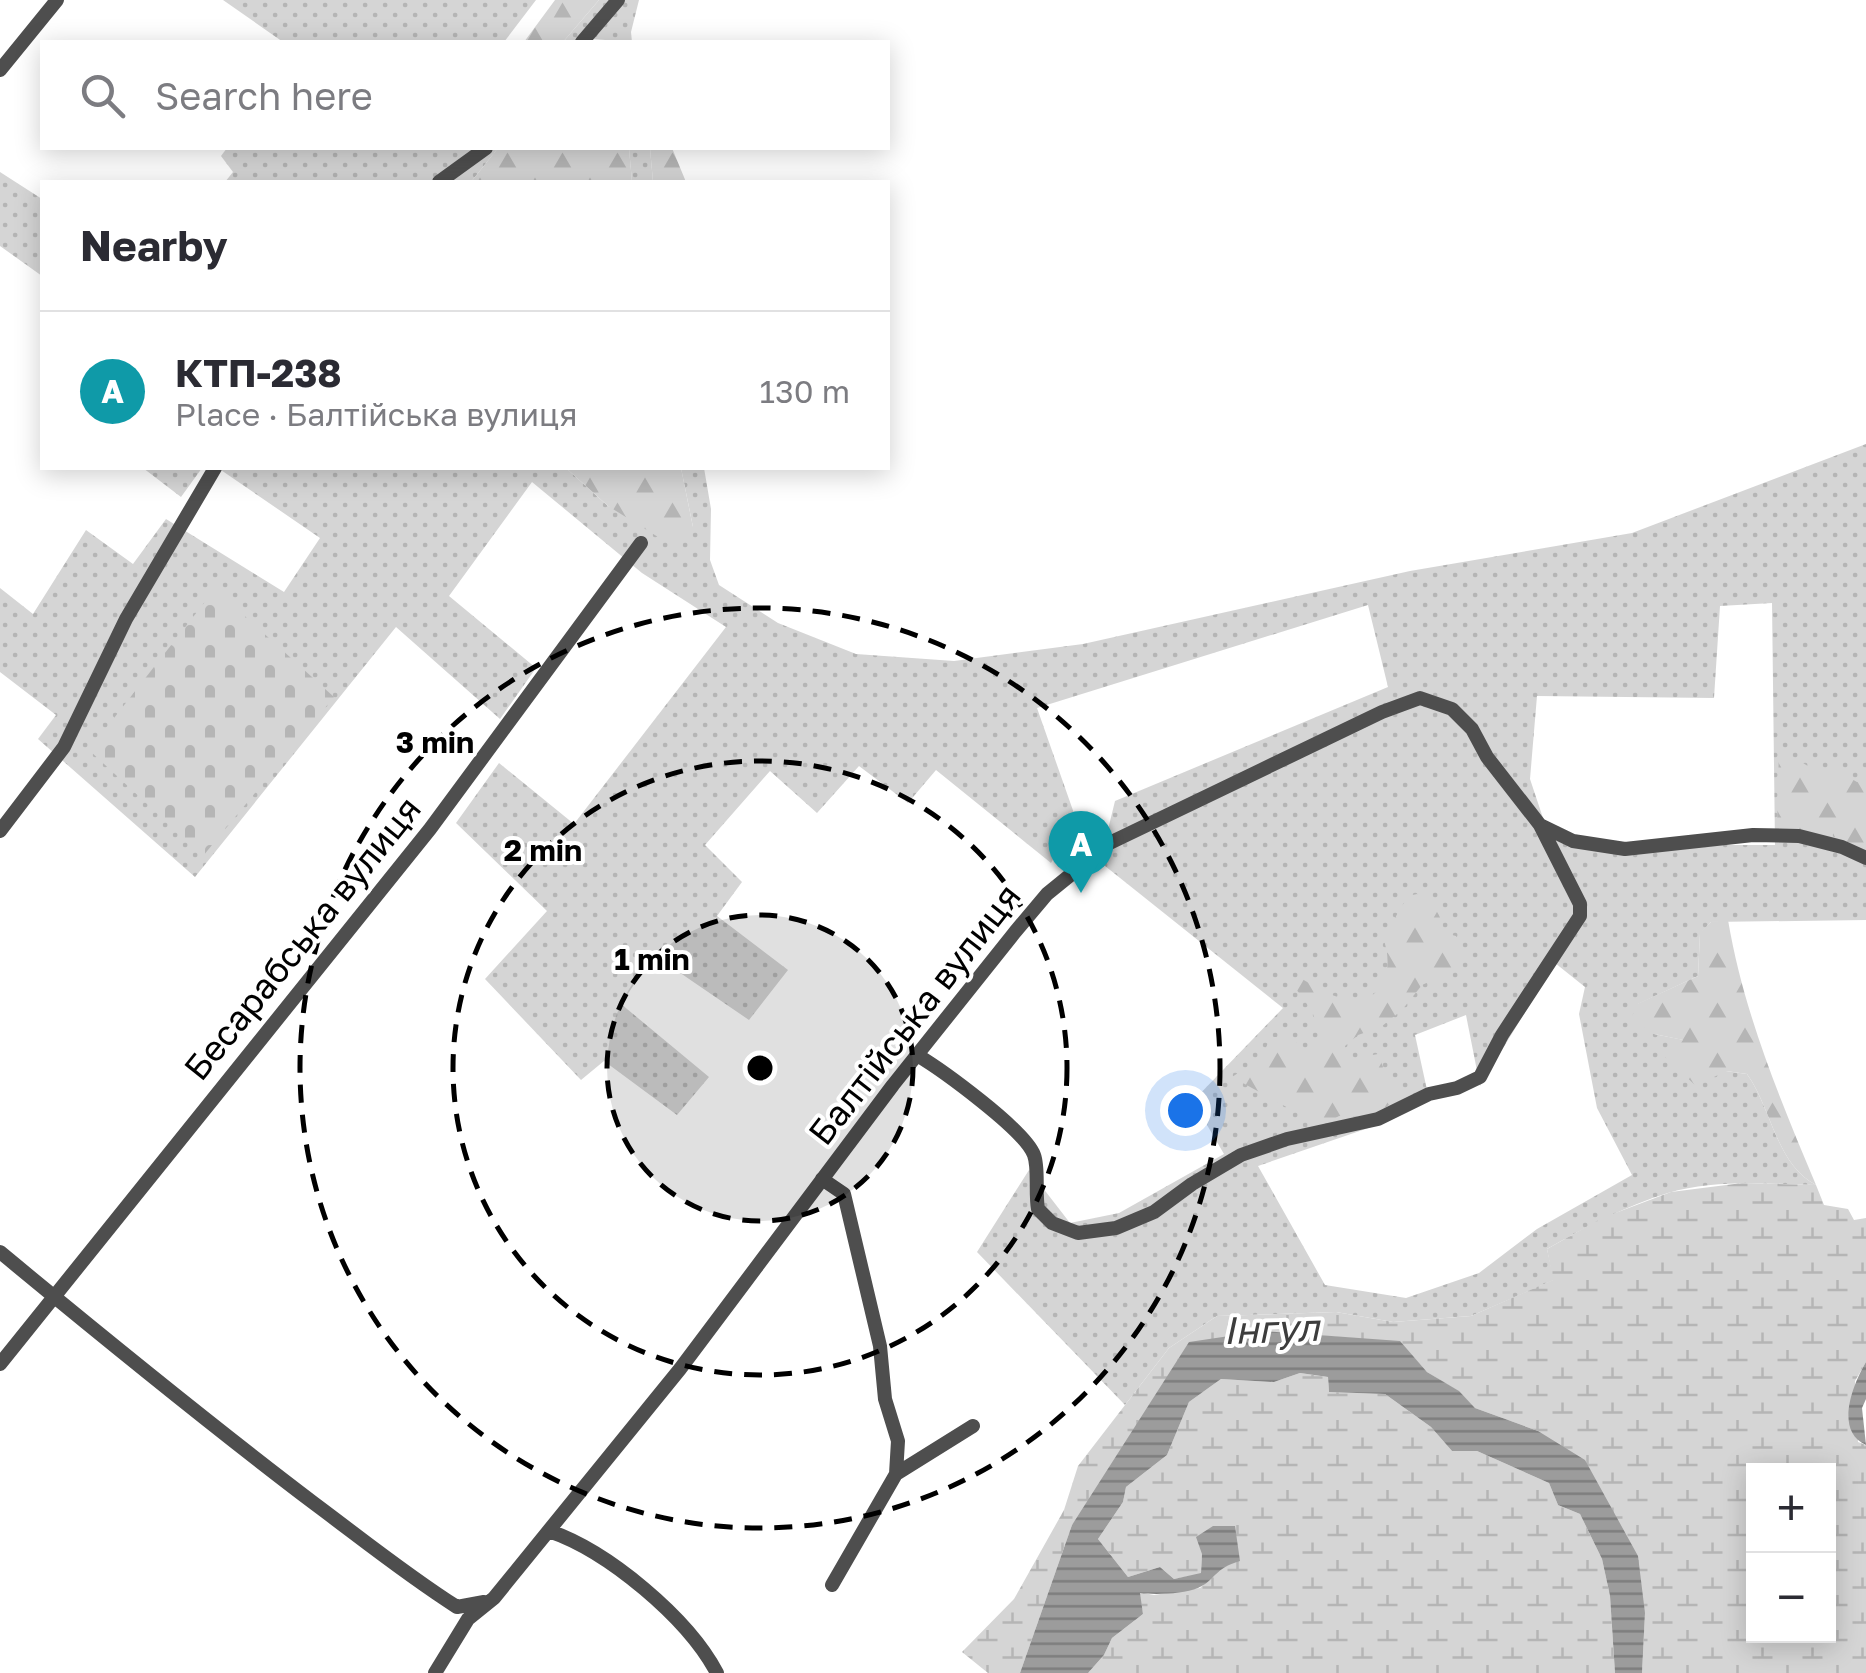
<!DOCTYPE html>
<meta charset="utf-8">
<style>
body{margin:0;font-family:"Golos Text",sans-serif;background:#f2f2f3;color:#2b2b33}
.controls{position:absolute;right:30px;bottom:30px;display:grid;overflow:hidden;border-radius:0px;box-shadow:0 5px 25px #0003}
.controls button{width:90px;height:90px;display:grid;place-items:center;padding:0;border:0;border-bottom:2px solid #e1e1e2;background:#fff;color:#2b2b33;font:50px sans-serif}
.you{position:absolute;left:1185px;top:1110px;width:35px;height:35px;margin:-25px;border:8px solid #fff;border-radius:50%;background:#1a73e8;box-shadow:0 0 0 15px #1a73e833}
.badge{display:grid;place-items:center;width:65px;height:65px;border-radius:50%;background:#d93025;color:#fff;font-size:32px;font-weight:700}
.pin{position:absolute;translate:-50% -82px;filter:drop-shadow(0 2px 5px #0008)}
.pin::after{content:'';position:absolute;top:52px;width:35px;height:30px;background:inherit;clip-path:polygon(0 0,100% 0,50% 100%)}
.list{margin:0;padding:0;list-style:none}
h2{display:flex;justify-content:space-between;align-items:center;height:130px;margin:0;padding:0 40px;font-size:42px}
h2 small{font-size:32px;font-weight:400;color:#7c7c81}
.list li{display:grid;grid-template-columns:65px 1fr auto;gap:30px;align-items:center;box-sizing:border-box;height:160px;padding:0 40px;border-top:2px solid #e1e1e2}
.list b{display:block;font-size:38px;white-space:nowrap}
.list p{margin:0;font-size:32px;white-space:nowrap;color:#7c7c81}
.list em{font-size:32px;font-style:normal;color:#7c7c81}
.icon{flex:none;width:55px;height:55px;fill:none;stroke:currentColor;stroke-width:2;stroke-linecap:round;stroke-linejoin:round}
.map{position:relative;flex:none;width:1866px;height:1673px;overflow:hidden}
.search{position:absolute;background:#fff;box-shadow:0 5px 25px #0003;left:40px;top:40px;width:850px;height:110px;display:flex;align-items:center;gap:25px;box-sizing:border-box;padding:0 35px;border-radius:0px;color:#7c7c81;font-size:38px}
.panel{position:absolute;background:#fff;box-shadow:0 5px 25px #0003;left:40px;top:180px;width:850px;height:290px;border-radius:0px}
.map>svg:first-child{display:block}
</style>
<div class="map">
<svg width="1866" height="1673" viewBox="0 0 1866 1673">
<defs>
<pattern id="green-dots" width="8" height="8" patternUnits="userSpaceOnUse" patternTransform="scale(2.5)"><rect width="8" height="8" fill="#d5d5d5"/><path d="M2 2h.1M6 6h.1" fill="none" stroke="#b5b5b5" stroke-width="1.8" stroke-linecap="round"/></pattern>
<pattern id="forest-firs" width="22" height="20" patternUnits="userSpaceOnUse" patternTransform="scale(2.5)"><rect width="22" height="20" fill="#d5d5d5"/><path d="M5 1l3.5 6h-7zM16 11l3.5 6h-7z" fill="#b5b5b5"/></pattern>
<pattern id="wetland-marsh" width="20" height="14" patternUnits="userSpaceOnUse" patternTransform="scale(2.5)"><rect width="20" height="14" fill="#d5d5d5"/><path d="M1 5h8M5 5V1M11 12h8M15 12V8" fill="none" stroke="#b5b5b5"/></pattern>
<pattern id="cemetery-stones" width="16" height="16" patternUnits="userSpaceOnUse" patternTransform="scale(2.5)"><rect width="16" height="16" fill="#d5d5d5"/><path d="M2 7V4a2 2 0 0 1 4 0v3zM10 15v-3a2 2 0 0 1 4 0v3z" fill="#b5b5b5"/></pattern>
<pattern id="water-rules" width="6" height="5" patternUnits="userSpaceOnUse" patternTransform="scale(2.5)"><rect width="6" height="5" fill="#9c9c9c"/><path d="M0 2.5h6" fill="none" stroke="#7d7d7d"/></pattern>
</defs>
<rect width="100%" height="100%" fill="#fff"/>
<path fill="url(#green-dots)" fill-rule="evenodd" d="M 223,0 L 536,0 L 504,42 L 283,42 Z
M 599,0 L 639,0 L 631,32 L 632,42 L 592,39 L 588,42 L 563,42 Z
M 227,148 L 498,148 L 471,182 L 225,182 L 233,172 L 221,156 Z
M 629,148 L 650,148 L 653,182 L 632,182 Z
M 0,172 L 42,199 L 42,276 L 0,246 Z
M 1866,444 L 1866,920 L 1711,922 L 1700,934 L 1698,976 L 1638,1004 L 1654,1034 L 1684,1040 L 1726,1071 L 1747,1074 C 1772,1109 1776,1164 1816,1185 C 1768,1184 1715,1179 1668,1193 C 1625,1206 1586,1227 1547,1249 L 1554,1280 L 1471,1316 L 1393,1322 L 1336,1312 L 1217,1316 L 1169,1348 L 1125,1405 L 977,1252 L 1029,1170 L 1070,1223 L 1119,1213 L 1224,1154 L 1193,1101 L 1283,1008 L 1100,862 L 1115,801 L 1388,687 L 1368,605 L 1037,708 L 1076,819 L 1051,863 L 936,770 L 908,803 L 859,766 L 817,813 L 770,771 L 705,845 L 742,882 L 717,916 L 788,970 L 749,1020 L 654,955 L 621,1004 L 709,1077 L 677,1115 L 604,1061 L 581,1080 L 485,979 L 547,911 L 456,823 L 499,763 L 574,824 L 726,627 L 642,573 L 532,482 L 449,596 L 536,668 L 500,719 L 396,627 L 195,877 L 38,739 L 56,715 L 0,672 L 0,588 L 33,614 L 86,530 L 133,564 L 166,519 L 284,592 L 320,538 L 218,468 L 566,468 L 608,506 L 693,527 L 681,468 L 704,468 L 711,509 L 710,560 L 719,585 L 778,623 L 856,654 L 954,661 L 1083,644 L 1410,571 L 1632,533 ZM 1772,603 L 1775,845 L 1722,845 L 1626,854 L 1549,836 L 1530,779 L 1537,696 L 1714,698 L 1720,606 ZM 1555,963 L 1585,987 L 1579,1014 L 1597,1108 L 1632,1175 L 1537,1229 L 1479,1273 L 1406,1298 L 1325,1285 L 1258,1166 L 1383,1123 L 1429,1099 L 1415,1035 L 1466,1015 L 1480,1086 Z
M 143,468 L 202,468 L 181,497 Z"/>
<path fill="url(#forest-firs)" d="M 555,0 L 599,0 L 563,42 L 524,42 Z
M 498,148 L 629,148 L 632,182 L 471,182 Z
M 650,148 L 672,148 L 686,182 L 653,182 Z
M 566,468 L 681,468 L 693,527 L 679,550 L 608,506 Z
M 1779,748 L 1819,773 L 1832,768 L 1857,782 L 1866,782 L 1866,852 L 1837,841 L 1832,831 L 1810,835 L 1777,829 Z
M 1417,894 C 1434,906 1441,912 1444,933 L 1456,936 L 1462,954 L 1457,969 L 1422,985 L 1402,1010 L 1381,1027 L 1358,1035 L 1345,1046 L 1346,1060 L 1378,1054 L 1383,1067 L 1377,1078 L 1395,1086 L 1400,1099 L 1367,1117 L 1339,1116 L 1321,1126 L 1232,1077 L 1261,1058 L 1271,1037 L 1288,1037 L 1307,1050 L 1321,1038 L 1312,1011 L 1296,989 L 1302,979 C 1318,988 1336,1000 1355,1000 C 1388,999 1393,963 1383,938 L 1408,896 Z
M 1728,920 C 1744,1014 1780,1099 1816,1185 C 1776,1164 1772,1109 1747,1074 L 1726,1071 L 1696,1086 L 1665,1057 L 1683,1040 L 1654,1034 L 1631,1019 L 1637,1004 L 1698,976 L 1700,933 L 1711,922 Z"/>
<path fill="url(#wetland-marsh)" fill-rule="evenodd" d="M 1742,1183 L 1816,1185 L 1824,1205 L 1848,1209 L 1854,1220 L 1866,1218 L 1866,1362 L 1855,1381 L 1858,1442 L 1866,1445 L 1866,1673 L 1642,1673 L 1645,1613 L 1538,1431 L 1475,1408 L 1458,1391 L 1427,1372 L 1400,1342 L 1263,1331 L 1228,1338 L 1072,1525 L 1020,1673 L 988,1673 L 962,1652 L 1014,1599 L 1064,1510 L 1078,1466 L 1169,1348 L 1217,1316 L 1336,1312 L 1393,1322 L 1471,1316 L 1553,1280 L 1547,1249 L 1602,1218 L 1671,1192 ZM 1754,1470 L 1828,1470 L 1828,1636 L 1754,1636 Z
M 1300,1373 L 1328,1377 L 1329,1392 L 1385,1394 L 1431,1427 L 1452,1451 L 1477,1451 L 1549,1483 L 1558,1505 L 1580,1514 L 1602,1559 L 1610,1596 L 1615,1673 L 1088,1673 L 1104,1655 L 1112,1638 L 1143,1614 L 1139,1592 L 1154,1595 L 1200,1588 L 1223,1566 L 1202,1554 L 1201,1574 L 1174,1579 L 1160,1567 L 1128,1577 L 1098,1539 L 1123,1502 L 1126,1487 L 1167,1455 L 1189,1402 L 1221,1379 L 1274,1382 Z"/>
<path fill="url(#cemetery-stones)" d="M 215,589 L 334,697 L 203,856 L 89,750 Z"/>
<path fill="url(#water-rules)" d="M 1263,1331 L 1400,1341 L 1427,1372 L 1459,1391 L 1475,1408 L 1538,1431 L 1585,1460 L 1638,1556 L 1645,1613 L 1642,1673 L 1615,1673 L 1610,1596 L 1602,1559 L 1580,1514 L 1558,1505 L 1549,1483 L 1477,1451 L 1452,1451 L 1431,1427 L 1385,1394 L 1329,1392 L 1328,1377 L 1300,1373 L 1274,1382 L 1221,1379 L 1189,1402 L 1167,1455 L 1126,1487 L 1123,1502 L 1098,1539 L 1128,1577 L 1160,1567 L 1174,1579 L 1201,1573 L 1202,1554 L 1196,1537 L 1213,1526 L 1235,1526 L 1240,1561 C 1214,1568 1215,1581 1198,1588 C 1183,1594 1155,1595 1140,1593 L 1143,1614 L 1112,1638 L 1104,1655 L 1088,1673 L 1020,1673 L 1072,1525 L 1189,1342 Z
M 1866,1362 L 1866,1399 L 1862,1408 L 1866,1445 C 1834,1431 1853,1384 1866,1362 Z"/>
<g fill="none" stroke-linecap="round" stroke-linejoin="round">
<path stroke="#4e4e4e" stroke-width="14" d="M 582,42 L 618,0
M 0,70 L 57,0
M 439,182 L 486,148
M 0,831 L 64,747 L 126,619 L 215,468
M 917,1055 C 942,1070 1025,1130 1034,1155 C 1039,1168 1035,1193 1038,1209 L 1052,1223 L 1078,1233 L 1116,1228 L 1154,1212 L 1192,1184 L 1241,1155 L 1287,1139 L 1378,1119 L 1429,1094 L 1457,1088 L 1480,1077 L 1502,1035 L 1580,916 L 1580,904 L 1540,825
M 822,1179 L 844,1194 L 880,1346 L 885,1399 L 898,1441 L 896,1474
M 0,1252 C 104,1338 208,1423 315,1504 C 362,1539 408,1576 457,1607 L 484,1602
M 0,1364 L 430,829 L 641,543
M 549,1531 C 608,1551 688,1618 717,1673
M 832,1585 L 896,1474 L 973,1426
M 435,1673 L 468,1619 L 494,1598 L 680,1369 L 893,1085 L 1015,932 L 1047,894 L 1079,868 L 1095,850 L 1382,712 L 1420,698 L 1452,709 L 1472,729 L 1487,757 L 1540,825 L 1573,841 L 1625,849 L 1753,835 L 1799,836 L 1842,847 L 1866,858"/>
</g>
<circle cx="760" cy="1068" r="153" fill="#000" fill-opacity=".12"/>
<g fill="none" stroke="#000" stroke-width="5" stroke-dasharray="18 12">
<circle cx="760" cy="1068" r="153"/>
<circle cx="760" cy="1068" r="307"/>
<circle cx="760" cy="1068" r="460"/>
</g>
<g text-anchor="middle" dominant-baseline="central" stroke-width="8" stroke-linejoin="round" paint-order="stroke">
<g font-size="35" fill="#000" stroke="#fff">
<text transform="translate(302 938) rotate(-51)">Бесарабська вулиця</text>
<text transform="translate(914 1014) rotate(-52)">Балтійська вулиця</text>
</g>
<g font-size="38" font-style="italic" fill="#3d3d3d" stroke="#fff">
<text transform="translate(1271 1328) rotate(-2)">Інгул</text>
</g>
</g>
<circle cx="760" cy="1068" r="15" fill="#000" stroke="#fff" stroke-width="5"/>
<g font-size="30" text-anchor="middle" font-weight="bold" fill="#000" stroke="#fff" stroke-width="8" stroke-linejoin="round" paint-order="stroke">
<text x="435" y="753">3 min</text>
<text x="543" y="861">2 min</text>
<text x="652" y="970">1 min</text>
</g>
</svg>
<div class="controls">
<button>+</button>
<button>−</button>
</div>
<div class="you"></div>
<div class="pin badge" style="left:1081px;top:893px;background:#0f9aa8">A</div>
<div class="search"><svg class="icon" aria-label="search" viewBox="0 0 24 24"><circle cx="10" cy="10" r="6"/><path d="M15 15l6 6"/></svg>Search here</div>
<section class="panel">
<h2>Nearby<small></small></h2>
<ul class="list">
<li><span class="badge" style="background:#0f9aa8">A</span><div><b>КТП-238</b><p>Place · Балтійська вулиця</p></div><em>130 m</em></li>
</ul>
</section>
</div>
